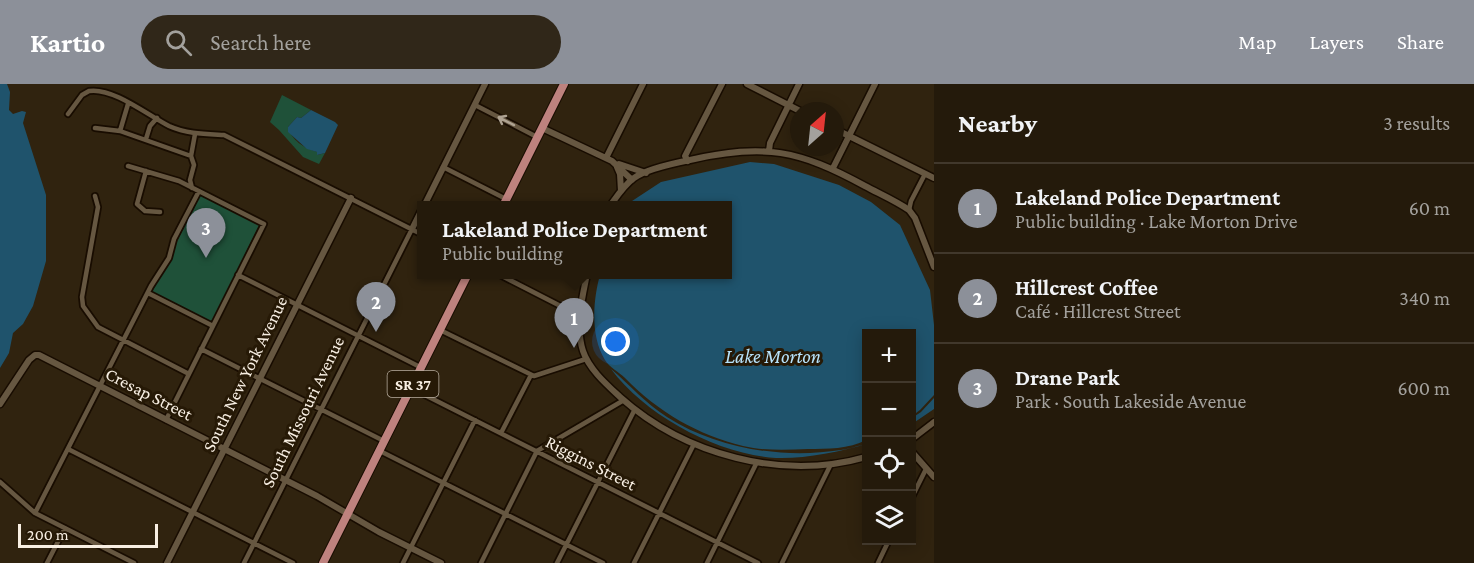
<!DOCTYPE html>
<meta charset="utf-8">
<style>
body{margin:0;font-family:"Crimson Pro",serif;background:#302719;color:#f1f3f6}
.controls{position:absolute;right:18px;bottom:18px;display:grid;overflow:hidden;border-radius:0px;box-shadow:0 3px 15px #0003}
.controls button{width:54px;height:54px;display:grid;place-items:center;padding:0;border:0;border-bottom:2px solid #41382c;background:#241a0b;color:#f1f3f6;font:30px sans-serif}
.compass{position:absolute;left:790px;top:18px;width:54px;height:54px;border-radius:50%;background:#241a0b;box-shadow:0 3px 15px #0003;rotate:27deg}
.scale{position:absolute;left:18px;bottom:15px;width:140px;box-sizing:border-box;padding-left:6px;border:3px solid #f8efe3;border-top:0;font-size:16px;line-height:21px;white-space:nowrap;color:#f8efe3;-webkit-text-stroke:4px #261906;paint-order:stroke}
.you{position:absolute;left:616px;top:258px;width:21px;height:21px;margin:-15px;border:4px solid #fff;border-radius:50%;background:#1a73e8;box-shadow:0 0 0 9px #1a73e833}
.badge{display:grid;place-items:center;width:39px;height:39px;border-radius:50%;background:#8c9099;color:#fff;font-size:20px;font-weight:700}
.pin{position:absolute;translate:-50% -50px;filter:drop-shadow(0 2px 3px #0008)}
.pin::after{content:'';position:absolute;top:32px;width:21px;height:18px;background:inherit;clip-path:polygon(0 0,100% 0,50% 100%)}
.popup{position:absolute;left:417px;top:117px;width:315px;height:78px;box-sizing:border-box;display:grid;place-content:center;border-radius:0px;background:#241a0b;filter:drop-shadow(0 2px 4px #0005);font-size:20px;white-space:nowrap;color:#a3a19d}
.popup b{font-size:22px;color:#f1f3f6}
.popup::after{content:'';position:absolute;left:50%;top:100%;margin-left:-12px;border:12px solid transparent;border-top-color:#241a0b}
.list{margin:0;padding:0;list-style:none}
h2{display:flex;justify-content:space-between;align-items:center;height:78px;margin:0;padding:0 24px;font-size:26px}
h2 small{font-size:20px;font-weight:400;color:#a3a19d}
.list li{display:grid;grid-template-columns:39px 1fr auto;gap:18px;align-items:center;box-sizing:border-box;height:90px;padding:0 24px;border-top:2px solid #41382c}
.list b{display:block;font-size:22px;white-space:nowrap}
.list p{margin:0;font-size:20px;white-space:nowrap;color:#a3a19d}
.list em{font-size:20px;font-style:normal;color:#a3a19d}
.icon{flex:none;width:33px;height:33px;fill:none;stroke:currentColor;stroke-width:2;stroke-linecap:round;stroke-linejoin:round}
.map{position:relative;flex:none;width:934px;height:479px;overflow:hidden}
header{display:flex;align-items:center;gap:36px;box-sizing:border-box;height:84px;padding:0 30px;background:#8c9099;color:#fff}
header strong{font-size:28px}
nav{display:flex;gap:33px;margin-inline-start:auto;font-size:21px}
.search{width:420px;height:54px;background:#302719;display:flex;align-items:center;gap:15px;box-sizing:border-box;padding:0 21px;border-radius:33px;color:#a3a19d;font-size:22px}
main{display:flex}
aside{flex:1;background:#241a0b}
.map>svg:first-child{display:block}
</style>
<header>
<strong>Kartio</strong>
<div class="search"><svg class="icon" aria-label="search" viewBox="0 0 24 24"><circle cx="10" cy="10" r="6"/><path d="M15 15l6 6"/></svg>Search here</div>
<nav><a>Map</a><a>Layers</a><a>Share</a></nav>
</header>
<main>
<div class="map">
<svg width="934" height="479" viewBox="0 0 934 479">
<rect width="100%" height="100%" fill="#30230f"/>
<path fill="#1f5139" d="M 282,11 L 311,26 L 301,34 L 297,33 L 288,43 C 291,56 304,64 317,68 L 317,71 L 325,69 L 319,80 L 303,73 L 279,46 L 270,38 Z
M 200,111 L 259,141 L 212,239 L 152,208 Z"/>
<path fill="#1f536c" d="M 0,0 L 7,0 L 10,8 L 9,26 L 13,30 L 22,27 L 26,28 L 23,39 L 46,111 L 46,177 L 33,222 L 23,240 L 13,249 L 9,269 L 0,284 Z
M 311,26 L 335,38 L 338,41 L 325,69 L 317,71 L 317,68 L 307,65 L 288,48 L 288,43 L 297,33 L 301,34 Z
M 750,78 L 774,80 L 839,101 L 871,118 L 900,141 L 930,206 L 934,241 L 934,311 L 920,326 L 912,332 L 912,249 L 866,249 L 866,356 C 849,365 827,365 808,365 C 787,366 764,367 743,362 C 698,351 658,328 625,294 C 619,288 609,283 605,276 C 590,252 593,216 600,191 L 727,190 L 727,122 L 630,121 L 632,117 L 661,98 Z
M 611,285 C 630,301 646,320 667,333 C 717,365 783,375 841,366 C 849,365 861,361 866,360 C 840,368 804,375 776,374 C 717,370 646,332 611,285 Z
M 934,314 L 934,325 L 912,340 L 912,334 L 921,328 Z"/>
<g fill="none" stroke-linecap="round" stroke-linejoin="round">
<g stroke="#180c00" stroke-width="8">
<path id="minor" d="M 475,21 L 537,53
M 68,30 L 82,11 L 89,7 C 113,3 149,32 169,42 C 187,50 205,50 224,51 L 421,150
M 95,44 L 120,47 L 191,72
M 120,47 L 128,20
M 146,55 L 150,42 L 157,34
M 128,82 L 179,97 L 264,140 L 166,336
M 443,83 L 506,115
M 146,87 L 137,120 L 145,127 L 160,128
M 192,104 L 190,96 L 194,81 L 191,72 L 195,50
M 95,112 L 98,123 L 82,213 L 83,222 L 98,243 L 189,290
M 909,126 L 911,117 L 925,90
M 498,190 L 580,232
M 238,191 L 422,284
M 148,209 L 213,242
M 440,246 L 534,292 L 586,275
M 201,265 L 384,357
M 411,304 L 758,479
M 501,349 L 531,291
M 68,365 L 293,479
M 380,367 L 603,479
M 0,398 L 35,429 L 134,479
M 912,413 L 926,385
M 35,429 L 151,202 L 169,174 L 174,155 L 199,107
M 47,479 L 65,444
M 244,479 L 412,145
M 403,479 L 475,336
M 481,479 L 537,367 L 624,316
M 557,479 L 635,325
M 634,479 L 694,360
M 707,479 L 757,378
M 782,479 L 831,380
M 878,479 L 889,456"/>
</g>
<g stroke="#180c00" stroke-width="9">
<path id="tertiary" d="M 747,0 L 800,27
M 542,44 L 612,77 L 632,96
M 835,45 L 934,94
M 769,67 L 770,59 L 799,0
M 606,74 L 643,0
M 688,77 L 685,72 L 722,0
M 619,80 L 646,89
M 617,83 L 620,90 L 621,107
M 833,84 L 875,0
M 424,122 L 485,0
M 610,122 C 617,112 624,101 634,94 C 646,85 675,79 690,76 C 765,59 799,66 865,102 C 880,110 896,117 909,126 L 915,134 L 934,183
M 412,145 L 421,127
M 587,190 C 582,215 575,242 583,267 C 589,285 606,300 620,313 C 685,371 782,397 866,373
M 0,320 L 29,276 L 35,271 L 39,271 L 317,412 L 379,448 L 441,479
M 912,355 L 934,338
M 912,368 L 934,393
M 167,479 L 351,114"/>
</g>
<g stroke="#180c00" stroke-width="10">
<path id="primary" d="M 503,122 L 564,0
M 323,479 L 468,190"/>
</g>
<use href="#minor" stroke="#665741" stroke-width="4.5"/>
<use href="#tertiary" stroke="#665741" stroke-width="6"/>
<use href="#primary" stroke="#be827e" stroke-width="8"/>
</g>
<defs><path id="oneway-shaft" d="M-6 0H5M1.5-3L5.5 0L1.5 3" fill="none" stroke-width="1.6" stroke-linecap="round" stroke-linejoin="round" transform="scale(1.5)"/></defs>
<use stroke="#afa392" href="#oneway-shaft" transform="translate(506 37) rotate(-153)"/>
<g text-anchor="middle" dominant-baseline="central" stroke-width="6" stroke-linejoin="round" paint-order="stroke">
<rect fill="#261906" stroke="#b9afa1" stroke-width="1.5" x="387.5" y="287" width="51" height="26" rx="4.5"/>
<g font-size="16" font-weight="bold" fill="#f8efe3">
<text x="413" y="300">SR 37</text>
</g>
<g font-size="18" fill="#f8efe3" stroke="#261906">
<text transform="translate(245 290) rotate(-64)">South New York Avenue</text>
<text transform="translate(149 310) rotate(27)">Cresap Street</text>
<text transform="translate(303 328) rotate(-64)">South Missouri Avenue</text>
<text transform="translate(591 379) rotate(27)">Riggins Street</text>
</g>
<g font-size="20" font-style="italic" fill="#b7e3fc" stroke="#261906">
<text x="773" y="272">Lake Morton</text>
</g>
</g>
</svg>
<div class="controls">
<button>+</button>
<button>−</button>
<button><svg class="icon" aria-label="locate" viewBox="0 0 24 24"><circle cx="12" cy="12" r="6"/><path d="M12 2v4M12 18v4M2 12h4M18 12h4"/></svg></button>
<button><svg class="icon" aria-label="layers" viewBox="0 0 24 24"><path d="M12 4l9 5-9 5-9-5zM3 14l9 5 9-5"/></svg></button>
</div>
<svg class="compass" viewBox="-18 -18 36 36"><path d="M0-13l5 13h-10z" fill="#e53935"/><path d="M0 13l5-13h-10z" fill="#a3a19d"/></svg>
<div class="scale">200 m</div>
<div class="you"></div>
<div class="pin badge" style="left:574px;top:264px">1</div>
<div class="popup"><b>Lakeland Police Department</b>Public building</div>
<div class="pin badge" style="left:376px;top:248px">2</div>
<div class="pin badge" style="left:206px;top:174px">3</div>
</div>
<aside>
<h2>Nearby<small>3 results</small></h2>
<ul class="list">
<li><span class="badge">1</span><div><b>Lakeland Police Department</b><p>Public building · Lake Morton Drive</p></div><em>60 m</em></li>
<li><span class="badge">2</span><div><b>Hillcrest Coffee</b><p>Café · Hillcrest Street</p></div><em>340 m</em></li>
<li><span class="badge">3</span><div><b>Drane Park</b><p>Park · South Lakeside Avenue</p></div><em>600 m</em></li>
</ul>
</aside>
</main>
